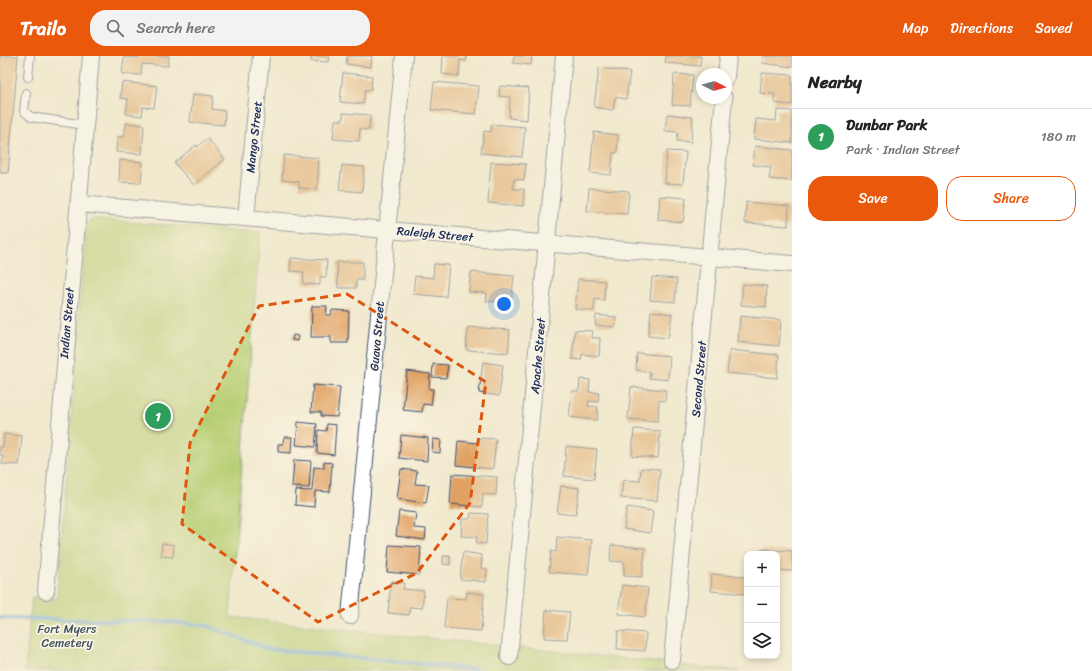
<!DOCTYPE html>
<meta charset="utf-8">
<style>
body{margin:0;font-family:Sriracha,sans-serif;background:#f2f2f2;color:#222}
.controls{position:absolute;right:12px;bottom:12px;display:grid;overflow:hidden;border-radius:8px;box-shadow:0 2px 6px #0003}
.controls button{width:36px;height:36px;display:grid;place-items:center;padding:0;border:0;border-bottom:1px solid #e0e0e0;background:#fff;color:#222;font:20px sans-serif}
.compass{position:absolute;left:696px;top:12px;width:36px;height:36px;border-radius:50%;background:#fff;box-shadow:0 2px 6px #0003;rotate:96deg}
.you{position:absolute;left:504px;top:248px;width:14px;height:14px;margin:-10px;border:3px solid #fff;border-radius:50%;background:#1a73e8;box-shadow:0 0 0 6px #1a73e833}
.badge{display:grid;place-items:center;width:26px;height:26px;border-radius:50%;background:#ea580c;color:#fff;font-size:13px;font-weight:700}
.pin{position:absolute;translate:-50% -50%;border:2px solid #fff;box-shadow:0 1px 4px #0006}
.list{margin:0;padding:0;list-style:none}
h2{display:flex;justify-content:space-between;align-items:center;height:52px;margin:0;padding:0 16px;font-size:17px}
h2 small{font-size:13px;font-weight:400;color:#767676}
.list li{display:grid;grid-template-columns:26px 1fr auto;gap:12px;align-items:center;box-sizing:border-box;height:56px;padding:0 16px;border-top:1px solid #e0e0e0}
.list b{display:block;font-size:15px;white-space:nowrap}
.list p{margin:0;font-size:13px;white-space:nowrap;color:#767676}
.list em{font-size:13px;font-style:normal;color:#767676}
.actions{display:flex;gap:8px;padding:12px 16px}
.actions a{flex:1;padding:9px 0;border:1px solid #ea580c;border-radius:16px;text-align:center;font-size:14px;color:#ea580c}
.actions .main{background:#ea580c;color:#fff}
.icon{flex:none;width:22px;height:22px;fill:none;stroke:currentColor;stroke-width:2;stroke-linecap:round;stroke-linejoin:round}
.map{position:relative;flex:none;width:792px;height:615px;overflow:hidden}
header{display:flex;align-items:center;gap:24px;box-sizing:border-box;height:56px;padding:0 20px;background:#ea580c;color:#fff}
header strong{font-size:19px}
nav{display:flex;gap:22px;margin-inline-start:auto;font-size:14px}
.search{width:280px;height:36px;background:#f2f2f2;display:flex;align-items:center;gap:10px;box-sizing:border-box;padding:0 14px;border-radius:16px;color:#767676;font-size:15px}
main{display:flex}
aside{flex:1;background:#fff}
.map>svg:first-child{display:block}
</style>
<header>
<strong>Trailo</strong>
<div class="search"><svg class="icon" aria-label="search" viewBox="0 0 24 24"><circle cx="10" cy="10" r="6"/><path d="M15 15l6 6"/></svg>Search here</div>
<nav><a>Map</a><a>Directions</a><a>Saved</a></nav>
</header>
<main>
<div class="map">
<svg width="792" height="615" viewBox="0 0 792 615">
<rect width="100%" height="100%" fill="#fcf5e5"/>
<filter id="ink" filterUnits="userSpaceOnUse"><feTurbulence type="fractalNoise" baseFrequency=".025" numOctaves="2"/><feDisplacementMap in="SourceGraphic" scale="8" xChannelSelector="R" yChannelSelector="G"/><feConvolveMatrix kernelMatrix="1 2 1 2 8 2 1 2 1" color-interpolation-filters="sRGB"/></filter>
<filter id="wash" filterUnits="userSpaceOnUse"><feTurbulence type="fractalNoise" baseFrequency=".012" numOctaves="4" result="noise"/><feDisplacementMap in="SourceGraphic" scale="16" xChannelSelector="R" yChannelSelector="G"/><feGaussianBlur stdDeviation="0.9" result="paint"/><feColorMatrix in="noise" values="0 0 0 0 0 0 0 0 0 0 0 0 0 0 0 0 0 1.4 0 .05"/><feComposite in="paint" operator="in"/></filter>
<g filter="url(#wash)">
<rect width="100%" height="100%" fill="#f1e9cd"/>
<path fill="#b6cd71" stroke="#687e68" d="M 91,163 L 260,177 L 230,561 L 739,615 L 25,615 L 32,541 L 57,543 L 86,169 Z"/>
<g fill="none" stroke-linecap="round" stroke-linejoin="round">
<path stroke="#6fa8de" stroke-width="4" d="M 0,562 L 174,566 L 208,570 L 268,593 L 473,613 L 478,615"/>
</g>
<g id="blocks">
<path fill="#e0a162" d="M 0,0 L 18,0 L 8,117 L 0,117 Z
M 140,0 L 169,0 L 168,10 L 142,8 L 141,19 L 122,18 L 124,1 L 140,2 Z
M 311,0 L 329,0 L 328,6 L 311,5 Z
M 347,0 L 372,0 L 371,11 L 346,8 Z
M 443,0 L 467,0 L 466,5 L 460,4 L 459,20 L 442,18 Z
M 514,0 L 532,0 L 531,9 L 513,7 Z
M 666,0 L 701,0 L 700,10 L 665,7 Z
M 763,0 L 792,0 L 792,11 L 762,7 Z
M 599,12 L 630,16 L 626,43 L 615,41 L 613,54 L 594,51 Z
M 343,17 L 372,20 L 371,34 L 365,34 L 363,48 L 340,46 Z
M 762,17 L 792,19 L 792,49 L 774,47 L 775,38 L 760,37 Z
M 674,18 L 693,19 L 690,50 L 672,49 Z
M 122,26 L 157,30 L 154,52 L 143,51 L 142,60 L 126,58 L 128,43 L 120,42 Z
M 434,26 L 479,30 L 476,58 L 431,54 Z
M 500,30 L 529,32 L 527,64 L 509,62 L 510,41 L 499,40 Z
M 193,38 L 213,40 L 212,53 L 225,55 L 224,69 L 190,66 Z
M 777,54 L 792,55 L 792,87 L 754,83 L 756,63 L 776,65 Z
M 343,57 L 370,59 L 369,74 L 360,73 L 359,85 L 333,83 L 335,64 L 343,64 Z
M 667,58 L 693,61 L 691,86 L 677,85 L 678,76 L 665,75 Z
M 126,67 L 144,69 L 142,98 L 116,96 L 117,81 L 124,81 Z
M 492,68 L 525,71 L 522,101 L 481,97 L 484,75 L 491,76 Z
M 594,76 L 618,79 L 617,97 L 613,97 L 611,119 L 590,117 Z
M 207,82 L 225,103 L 194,129 L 174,107 L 196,89 L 197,91 Z
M 755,90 L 792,94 L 792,125 L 769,123 L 771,111 L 753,109 Z
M 667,95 L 686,96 L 683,128 L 665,127 Z
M 284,99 L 319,102 L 317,133 L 299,132 L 299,126 L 282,124 Z
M 120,104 L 143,106 L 141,127 L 119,126 Z
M 491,106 L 526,108 L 524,124 L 514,123 L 513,133 L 524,133 L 523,150 L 488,147 Z
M 342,109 L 364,111 L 362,136 L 339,134 Z
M 589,132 L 629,135 L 627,158 L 587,155 Z
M 660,140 L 686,142 L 683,166 L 658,164 Z
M 746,146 L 789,150 L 788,170 L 745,167 Z
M 291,202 L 327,204 L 326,221 L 320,221 L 320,229 L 303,228 L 304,216 L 290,215 Z
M 337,206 L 363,206 L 363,224 L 356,224 L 356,232 L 338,232 Z
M 434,208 L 449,209 L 446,241 L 413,238 L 415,220 L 433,222 Z
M 471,216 L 514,220 L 511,247 L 486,245 L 487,237 L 469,236 Z
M 652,221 L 677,223 L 675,246 L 650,244 Z
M 578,223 L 605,225 L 604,244 L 595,243 L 594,255 L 575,253 Z
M 743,228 L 767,230 L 766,251 L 741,249 Z
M 312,250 L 327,250 L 326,259 L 331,259 L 332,254 L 349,255 L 348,287 L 331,287 L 331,281 L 311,281 Z
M 651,255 L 672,258 L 668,282 L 648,280 Z
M 596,259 L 616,261 L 615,271 L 595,269 Z
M 740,260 L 781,264 L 779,290 L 738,286 Z
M 468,271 L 510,274 L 508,297 L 466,294 Z
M 575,274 L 593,275 L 592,282 L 600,282 L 599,300 L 582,298 L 581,304 L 572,303 Z
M 293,279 L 298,280 L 297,285 L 292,284 Z
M 730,294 L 779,299 L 777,322 L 727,317 Z
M 637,297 L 670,300 L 668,324 L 649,322 L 650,316 L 636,314 Z
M 483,306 L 503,309 L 499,340 L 479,337 Z
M 433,308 L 448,309 L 446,322 L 432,321 Z
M 407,315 L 430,318 L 429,333 L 433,333 L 431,349 L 423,348 L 422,356 L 403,354 Z
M 580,323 L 590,324 L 589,336 L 599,337 L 598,346 L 589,345 L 588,350 L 598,351 L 597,364 L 569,361 L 572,335 L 579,335 Z
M 313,329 L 340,331 L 337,361 L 321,360 L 321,356 L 311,356 Z
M 631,331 L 666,334 L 665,345 L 659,344 L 658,365 L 628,363 Z
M 298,366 L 317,368 L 315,391 L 296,389 Z
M 327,368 L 336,369 L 334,399 L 317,397 L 318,374 L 326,375 Z
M 634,373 L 660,375 L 658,402 L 632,400 Z
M 4,378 L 22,380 L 19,409 L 2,408 L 3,399 L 0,399 L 0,391 L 3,391 Z
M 401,379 L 428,382 L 427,405 L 399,402 Z
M 284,381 L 292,381 L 291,397 L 278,396 L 278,388 L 283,388 Z
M 478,382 L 496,383 L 493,413 L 456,409 L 458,385 L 478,387 Z
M 433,383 L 441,384 L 440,397 L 432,396 Z
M 566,390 L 597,393 L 594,423 L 564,420 Z
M 294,404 L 311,405 L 309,432 L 292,431 Z
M 324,406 L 332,407 L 330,436 L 315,435 L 314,451 L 295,449 L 296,434 L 312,435 L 314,411 L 324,412 Z
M 641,412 L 660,413 L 657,445 L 621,442 L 623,424 L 640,425 Z
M 401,413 L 417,415 L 415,428 L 429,429 L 426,447 L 397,443 Z
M 452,418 L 497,421 L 496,439 L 483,438 L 482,451 L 450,448 Z
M 561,430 L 579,432 L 576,459 L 557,457 Z
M 627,451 L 653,455 L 650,477 L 624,473 Z
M 399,455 L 416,457 L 414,472 L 426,473 L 425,484 L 396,480 Z
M 471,457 L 488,458 L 486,488 L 476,487 L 477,481 L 461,480 L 462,463 L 470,463 Z
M 557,481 L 592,484 L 588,519 L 549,516 L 551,495 L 556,496 Z
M 162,487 L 174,489 L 173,501 L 161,500 Z
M 389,489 L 421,491 L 419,519 L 387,516 Z
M 611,489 L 645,492 L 642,521 L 624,520 L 624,506 L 610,505 Z
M 761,493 L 792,495 L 792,515 L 777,514 L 777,498 L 761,498 Z
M 463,496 L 482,499 L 481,512 L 487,513 L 486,526 L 460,523 Z
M 443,500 L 450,500 L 450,509 L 443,508 Z
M 712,518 L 747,521 L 747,538 L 711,535 Z
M 391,526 L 404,527 L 403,533 L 424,535 L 422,552 L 410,551 L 409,559 L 388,557 Z
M 622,529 L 648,532 L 645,561 L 618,558 Z
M 467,536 L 484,538 L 481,575 L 444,572 L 447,542 L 466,543 Z
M 546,554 L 570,556 L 567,583 L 544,582 Z
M 618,575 L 646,577 L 645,595 L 617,593 Z"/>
</g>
</g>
<g filter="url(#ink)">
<use href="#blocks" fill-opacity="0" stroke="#3b4b6f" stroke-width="1"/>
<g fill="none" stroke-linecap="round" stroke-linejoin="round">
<g stroke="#3b4b6f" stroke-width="10">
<path id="lane" d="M 28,21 L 30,0
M 26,37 L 24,55 L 31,61 L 85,69"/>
</g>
<g stroke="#3b4b6f" stroke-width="18">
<path id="street" d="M 726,21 L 728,0
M 78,148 L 792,208
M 246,162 L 261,0
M 46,535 L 91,0
M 350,560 L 404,0
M 509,601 L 564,0
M 672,604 L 724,42"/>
</g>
<use href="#lane" stroke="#fff" stroke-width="8"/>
<use href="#street" stroke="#fff" stroke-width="16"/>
</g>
</g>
<path d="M0 0H792V615H0ZM 347,238 L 486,326 L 470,447 L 417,517 L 318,566 L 182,468 L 190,387 L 259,250 Z" fill="#f1e9cd" fill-opacity=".55" fill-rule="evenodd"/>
<path fill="none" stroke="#de5710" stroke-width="3" stroke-dasharray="8 5" stroke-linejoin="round" d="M 347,238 L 486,326 L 470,447 L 417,517 L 318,566 L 182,468 L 190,387 L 259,250 Z"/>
<g text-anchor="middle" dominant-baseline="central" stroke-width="3.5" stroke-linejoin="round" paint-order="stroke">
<g font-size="12" fill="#1b2f5e" stroke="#fcf5e5">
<text transform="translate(254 81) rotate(-84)">Mango Street</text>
<text transform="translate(435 178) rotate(5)">Raleigh Street</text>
<text transform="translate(67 267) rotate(-85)">Indian Street</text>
<text transform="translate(377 280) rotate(-85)">Guava Street</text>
<text transform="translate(538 300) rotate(-85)">Apache Street</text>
<text transform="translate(699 323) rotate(-85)">Second Street</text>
</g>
<g font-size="12" fill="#425663" stroke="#fcf5e5">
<text x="67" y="573">Fort Myers<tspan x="67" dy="14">Cemetery</tspan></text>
</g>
</g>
</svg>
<div class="controls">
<button>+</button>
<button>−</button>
<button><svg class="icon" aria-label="layers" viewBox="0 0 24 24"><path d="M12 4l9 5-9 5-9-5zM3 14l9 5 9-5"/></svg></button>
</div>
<svg class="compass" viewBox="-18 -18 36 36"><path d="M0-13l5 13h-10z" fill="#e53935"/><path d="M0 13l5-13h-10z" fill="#767676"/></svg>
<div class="you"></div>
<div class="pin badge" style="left:158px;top:360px;background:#2e9e5b">1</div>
</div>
<aside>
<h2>Nearby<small></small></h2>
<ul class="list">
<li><span class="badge" style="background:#2e9e5b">1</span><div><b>Dunbar Park</b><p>Park · Indian Street</p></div><em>180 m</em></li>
</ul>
<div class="actions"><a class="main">Save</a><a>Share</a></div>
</aside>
</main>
